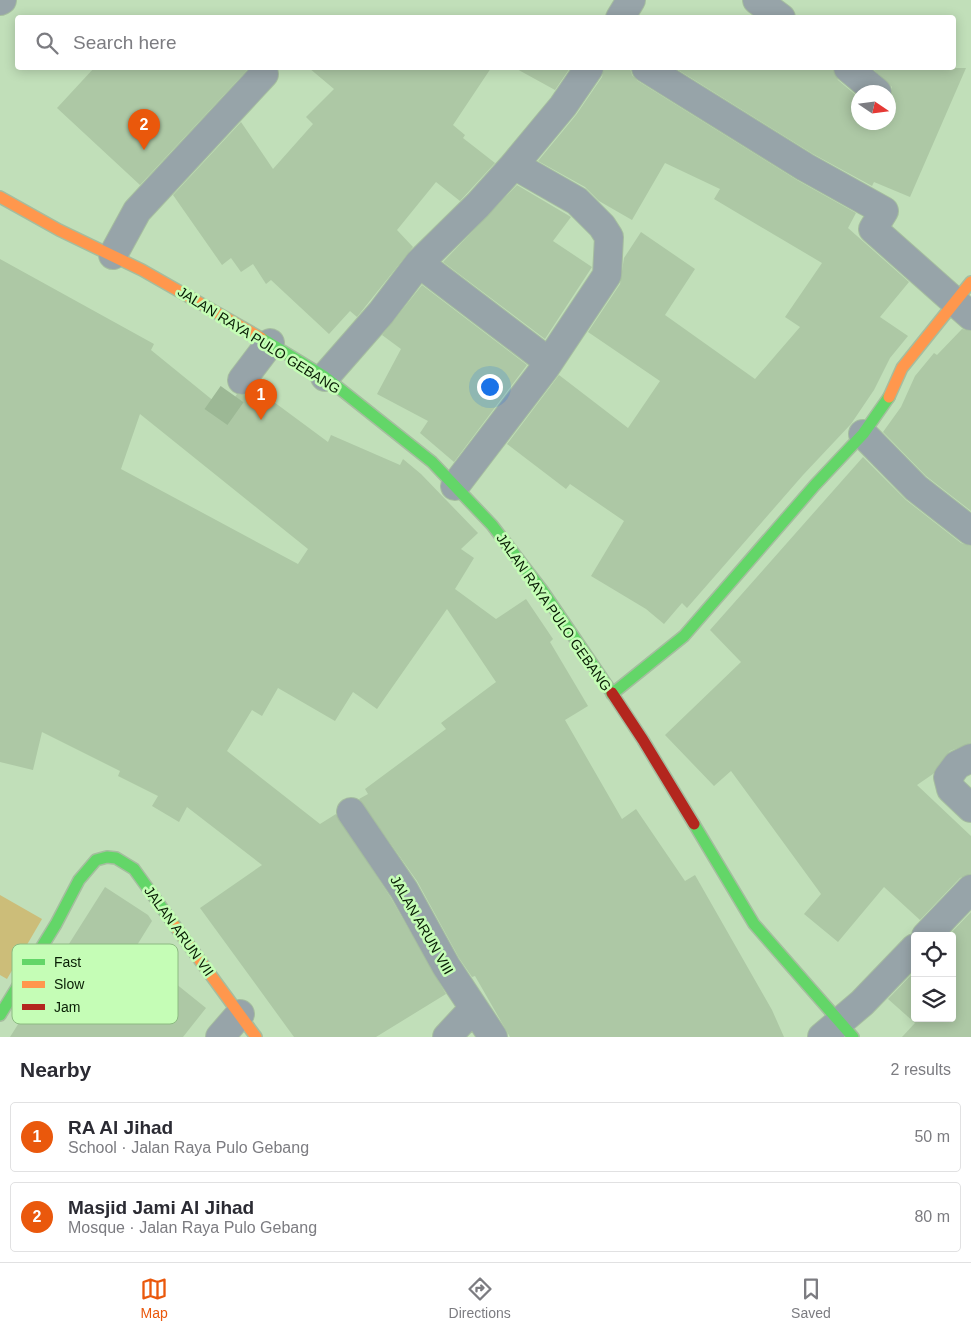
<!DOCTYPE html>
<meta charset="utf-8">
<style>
body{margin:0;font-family:Arial,sans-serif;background:#f2f2f3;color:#2b2b33}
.controls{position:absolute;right:15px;bottom:15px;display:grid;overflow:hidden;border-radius:5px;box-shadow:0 2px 12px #0003}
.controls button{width:45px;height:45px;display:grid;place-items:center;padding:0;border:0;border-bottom:1px solid #e1e1e2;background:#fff;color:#2b2b33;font:25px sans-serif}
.compass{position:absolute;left:851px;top:85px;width:45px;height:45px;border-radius:50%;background:#fff;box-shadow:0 2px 12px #0003;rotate:103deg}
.you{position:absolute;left:489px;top:386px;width:18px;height:18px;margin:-12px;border:4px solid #fff;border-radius:50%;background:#1a73e8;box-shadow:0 0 0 8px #1a73e833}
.badge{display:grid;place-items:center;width:32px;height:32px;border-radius:50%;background:#ea580c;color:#fff;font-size:16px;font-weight:700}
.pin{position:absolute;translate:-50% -41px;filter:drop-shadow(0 1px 2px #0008)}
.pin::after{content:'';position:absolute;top:26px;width:18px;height:15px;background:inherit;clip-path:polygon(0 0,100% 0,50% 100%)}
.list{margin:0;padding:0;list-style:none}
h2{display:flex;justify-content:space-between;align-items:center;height:65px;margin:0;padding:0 20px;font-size:21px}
h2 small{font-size:16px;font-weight:400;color:#7c7c81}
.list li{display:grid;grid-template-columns:32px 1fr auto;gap:15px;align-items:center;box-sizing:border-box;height:70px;margin:0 10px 10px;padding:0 10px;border:1px solid #e1e1e2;border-radius:5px}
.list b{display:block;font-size:19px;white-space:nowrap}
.list p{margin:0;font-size:16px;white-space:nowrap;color:#7c7c81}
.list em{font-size:16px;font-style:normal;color:#7c7c81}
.icon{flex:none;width:28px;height:28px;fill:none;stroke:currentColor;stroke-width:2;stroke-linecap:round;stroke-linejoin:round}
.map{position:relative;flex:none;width:971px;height:1037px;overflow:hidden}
.search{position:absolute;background:#fff;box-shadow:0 2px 12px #0003;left:15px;right:15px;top:15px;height:55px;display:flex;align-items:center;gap:12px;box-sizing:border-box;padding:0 18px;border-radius:5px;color:#7c7c81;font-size:19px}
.sheet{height:225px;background:#fff}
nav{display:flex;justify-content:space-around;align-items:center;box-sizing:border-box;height:70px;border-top:1px solid #e1e1e2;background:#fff;font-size:14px;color:#7c7c81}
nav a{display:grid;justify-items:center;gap:2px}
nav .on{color:#ea580c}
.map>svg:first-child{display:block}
</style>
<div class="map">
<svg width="971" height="1037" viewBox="0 0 971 1037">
<rect width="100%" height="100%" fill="#c1dfb9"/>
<path fill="#ccbd79" d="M 0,895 L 42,919 L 7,979 L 0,975 Z"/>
<path fill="#adc8a5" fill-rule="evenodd" d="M 94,68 L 249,68 L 140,185 L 57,108 Z
M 309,68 L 491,68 L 453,125 L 465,135 L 463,138 L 495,163 L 460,201 L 436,182 L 397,230 L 413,247 L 357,317 L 350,311 L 329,334 L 271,280 L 266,284 L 253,264 L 241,272 L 231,258 L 222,265 L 173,195 L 241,122 L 273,169 L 313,124 L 306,117 L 334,89 Z
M 515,68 L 570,68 L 555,90 Z
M 604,68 L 630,68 L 632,75 L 638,81 L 797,180 L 856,213 L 848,228 L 909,282 L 880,317 L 908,336 L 890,358 L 874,390 L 851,424 L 803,475 L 687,608 L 682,603 L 664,624 L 646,609 L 591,576 L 624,521 L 570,484 L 566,489 L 507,444 L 559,375 L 628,428 L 660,381 L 588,332 L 620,284 L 624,258 L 641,232 L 695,269 L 665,315 L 755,379 L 800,327 L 785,317 L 822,263 L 714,199 L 720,189 L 665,163 L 632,220 L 599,201 L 585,187 L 538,161 L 576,115 L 602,77 Z
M 675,68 L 833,68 L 838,80 L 858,97 L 858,122 L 888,122 L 888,102 L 892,95 L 892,87 L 872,68 L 966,68 L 910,197 L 874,182 L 872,186 L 813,154 Z
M 517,185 L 571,217 L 553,241 L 592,267 L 545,339 L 443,262 Z
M 0,259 L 154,344 L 151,350 L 226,411 L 237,394 L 248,395 L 255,388 L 328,442 L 331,435 L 400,465 L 403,459 L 421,474 L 478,533 L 461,549 L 474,558 L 455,589 L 496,619 L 526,599 L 553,639 L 550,642 L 588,706 L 565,720 L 622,819 L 636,809 L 685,881 L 695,875 L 772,1010 L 784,1037 L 510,1037 L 475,976 L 472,977 L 459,958 L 417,881 L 359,799 L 368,794 L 365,789 L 446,729 L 441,723 L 496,682 L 447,609 L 377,709 L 353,692 L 335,721 L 278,688 L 262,716 L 252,710 L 227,751 L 320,824 L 336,814 L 391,898 L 446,994 L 376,1037 L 294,1037 L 200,908 L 262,865 L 187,807 L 179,822 L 152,806 L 158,796 L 118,776 L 120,771 L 42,732 L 33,770 L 0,762 ZM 140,414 L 308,549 L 298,564 L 121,469 Z
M 422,285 L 527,365 L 454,462 L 420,433 L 428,421 L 377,394 L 401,349 L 382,335 Z
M 962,329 L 971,331 L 971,511 L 926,476 L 883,432 L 901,407 L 915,376 L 934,353 L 937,355 Z
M 863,457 L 906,500 L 961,543 L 971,546 L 971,743 L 950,751 L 933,774 L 917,785 L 971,836 L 971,874 L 960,878 L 920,920 L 884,887 L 838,942 L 804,914 L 821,894 L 731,771 L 714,786 L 665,735 L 741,662 L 710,630 Z
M 105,887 L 148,915 L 152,921 L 134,950 L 206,1008 L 183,1037 L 10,1037 Z
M 971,912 L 971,1037 L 902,1037 L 915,1023 L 888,999 L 915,971 L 915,1018 L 952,1018 L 952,936 L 948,936 Z"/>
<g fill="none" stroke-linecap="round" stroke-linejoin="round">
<path stroke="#9cb895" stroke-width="28" stroke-dasharray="28 14" stroke-linecap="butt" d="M 216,417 L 242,380"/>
<g stroke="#a5bd9f" stroke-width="30">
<path id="street" d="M 757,0 L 781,18
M 0,1 L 2,0
M 620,18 L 631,0
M 646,68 L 805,167 L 884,211 L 873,229 L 971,316
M 848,68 L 877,92
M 113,255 L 137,211 L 264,74
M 419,263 L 549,362
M 325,377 L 381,313 L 419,263 L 478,205 L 514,165 L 563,106 L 589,68
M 242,380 L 270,343
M 863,434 L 916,488 L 971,531
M 455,486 L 545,368 L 607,275 L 609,237 L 602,226 L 577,201 L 514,165
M 971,758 L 957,765 L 948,777 L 951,789 L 971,808
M 351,812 L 404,890 L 446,966 L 493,1037
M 926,936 L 971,889
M 220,1037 L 240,1014
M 447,1037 L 473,1009
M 822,1037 L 862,1003 L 915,948"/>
</g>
<g stroke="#a5bd9f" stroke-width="14">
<path id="fast" d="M 261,338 L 325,377 L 432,462 L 492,525 L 542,590 L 612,693
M 612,694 L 684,636 L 815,485 L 863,434 L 889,397
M 694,824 L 754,924 L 853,1037
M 0,1015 L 56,924 L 79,880 L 96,860 L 107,857 L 116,858 L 134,869 L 175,926"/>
</g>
<g stroke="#a5bd9f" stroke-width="14">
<path id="slow" d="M 0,197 L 59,230 L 142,270 L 261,338
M 889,397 L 902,368 L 971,282
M 175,926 L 256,1037"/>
</g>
<g stroke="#a5bd9f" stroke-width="14">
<path id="jam" d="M 612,693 L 643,740 L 694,824"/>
</g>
<use href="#street" stroke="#97a4a9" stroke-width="28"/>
<use href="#fast" stroke="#63d668" stroke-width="11"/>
<use href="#slow" stroke="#ff974d" stroke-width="11"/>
<use href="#jam" stroke="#b3261e" stroke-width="11"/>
</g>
<g text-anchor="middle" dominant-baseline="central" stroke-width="5" stroke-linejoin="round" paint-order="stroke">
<g font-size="14" fill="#081d04" stroke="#c5fdb6">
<text transform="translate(259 340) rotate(32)">JALAN RAYA PULO GEBANG</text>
<text transform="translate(554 612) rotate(55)">JALAN RAYA PULO GEBANG</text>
<text transform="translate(422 925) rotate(60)">JALAN ARUN VIII</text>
<text transform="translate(179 931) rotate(54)">JALAN ARUN VII</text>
</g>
</g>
<rect x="12" y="944" width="166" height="80" rx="8" fill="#c5fdb6" stroke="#8cba81" stroke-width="1"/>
<rect x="22" y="959" width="23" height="6" fill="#63d668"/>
<rect x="22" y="981" width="23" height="7" fill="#ff974d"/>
<rect x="22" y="1004" width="23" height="6" fill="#b3261e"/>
<g font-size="14" fill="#081d04">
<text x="54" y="967">Fast</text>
<text x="54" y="989">Slow</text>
<text x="54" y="1012">Jam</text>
</g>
</svg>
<div class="controls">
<button><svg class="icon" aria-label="locate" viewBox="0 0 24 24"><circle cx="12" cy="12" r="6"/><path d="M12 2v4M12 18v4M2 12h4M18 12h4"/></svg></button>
<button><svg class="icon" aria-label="layers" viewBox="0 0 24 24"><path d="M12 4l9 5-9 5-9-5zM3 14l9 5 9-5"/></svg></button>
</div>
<svg class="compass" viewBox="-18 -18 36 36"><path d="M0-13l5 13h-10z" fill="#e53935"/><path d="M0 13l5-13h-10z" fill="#7c7c81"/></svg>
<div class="you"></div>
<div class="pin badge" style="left:261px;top:420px">1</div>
<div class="pin badge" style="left:144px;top:150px">2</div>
<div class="search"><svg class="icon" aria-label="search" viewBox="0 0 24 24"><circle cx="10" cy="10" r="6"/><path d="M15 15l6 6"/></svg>Search here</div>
</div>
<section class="sheet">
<h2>Nearby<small>2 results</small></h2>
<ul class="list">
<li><span class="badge">1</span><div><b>RA Al Jihad</b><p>School · Jalan Raya Pulo Gebang</p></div><em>50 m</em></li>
<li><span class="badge">2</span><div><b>Masjid Jami Al Jihad</b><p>Mosque · Jalan Raya Pulo Gebang</p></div><em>80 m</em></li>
</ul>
</section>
<nav>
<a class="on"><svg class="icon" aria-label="map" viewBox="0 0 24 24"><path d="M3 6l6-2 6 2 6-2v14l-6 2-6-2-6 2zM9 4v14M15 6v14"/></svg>Map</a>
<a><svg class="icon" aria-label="directions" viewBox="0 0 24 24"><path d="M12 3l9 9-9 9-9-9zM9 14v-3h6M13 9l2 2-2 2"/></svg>Directions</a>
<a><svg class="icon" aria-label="saved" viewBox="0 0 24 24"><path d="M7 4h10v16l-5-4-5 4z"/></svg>Saved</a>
</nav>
